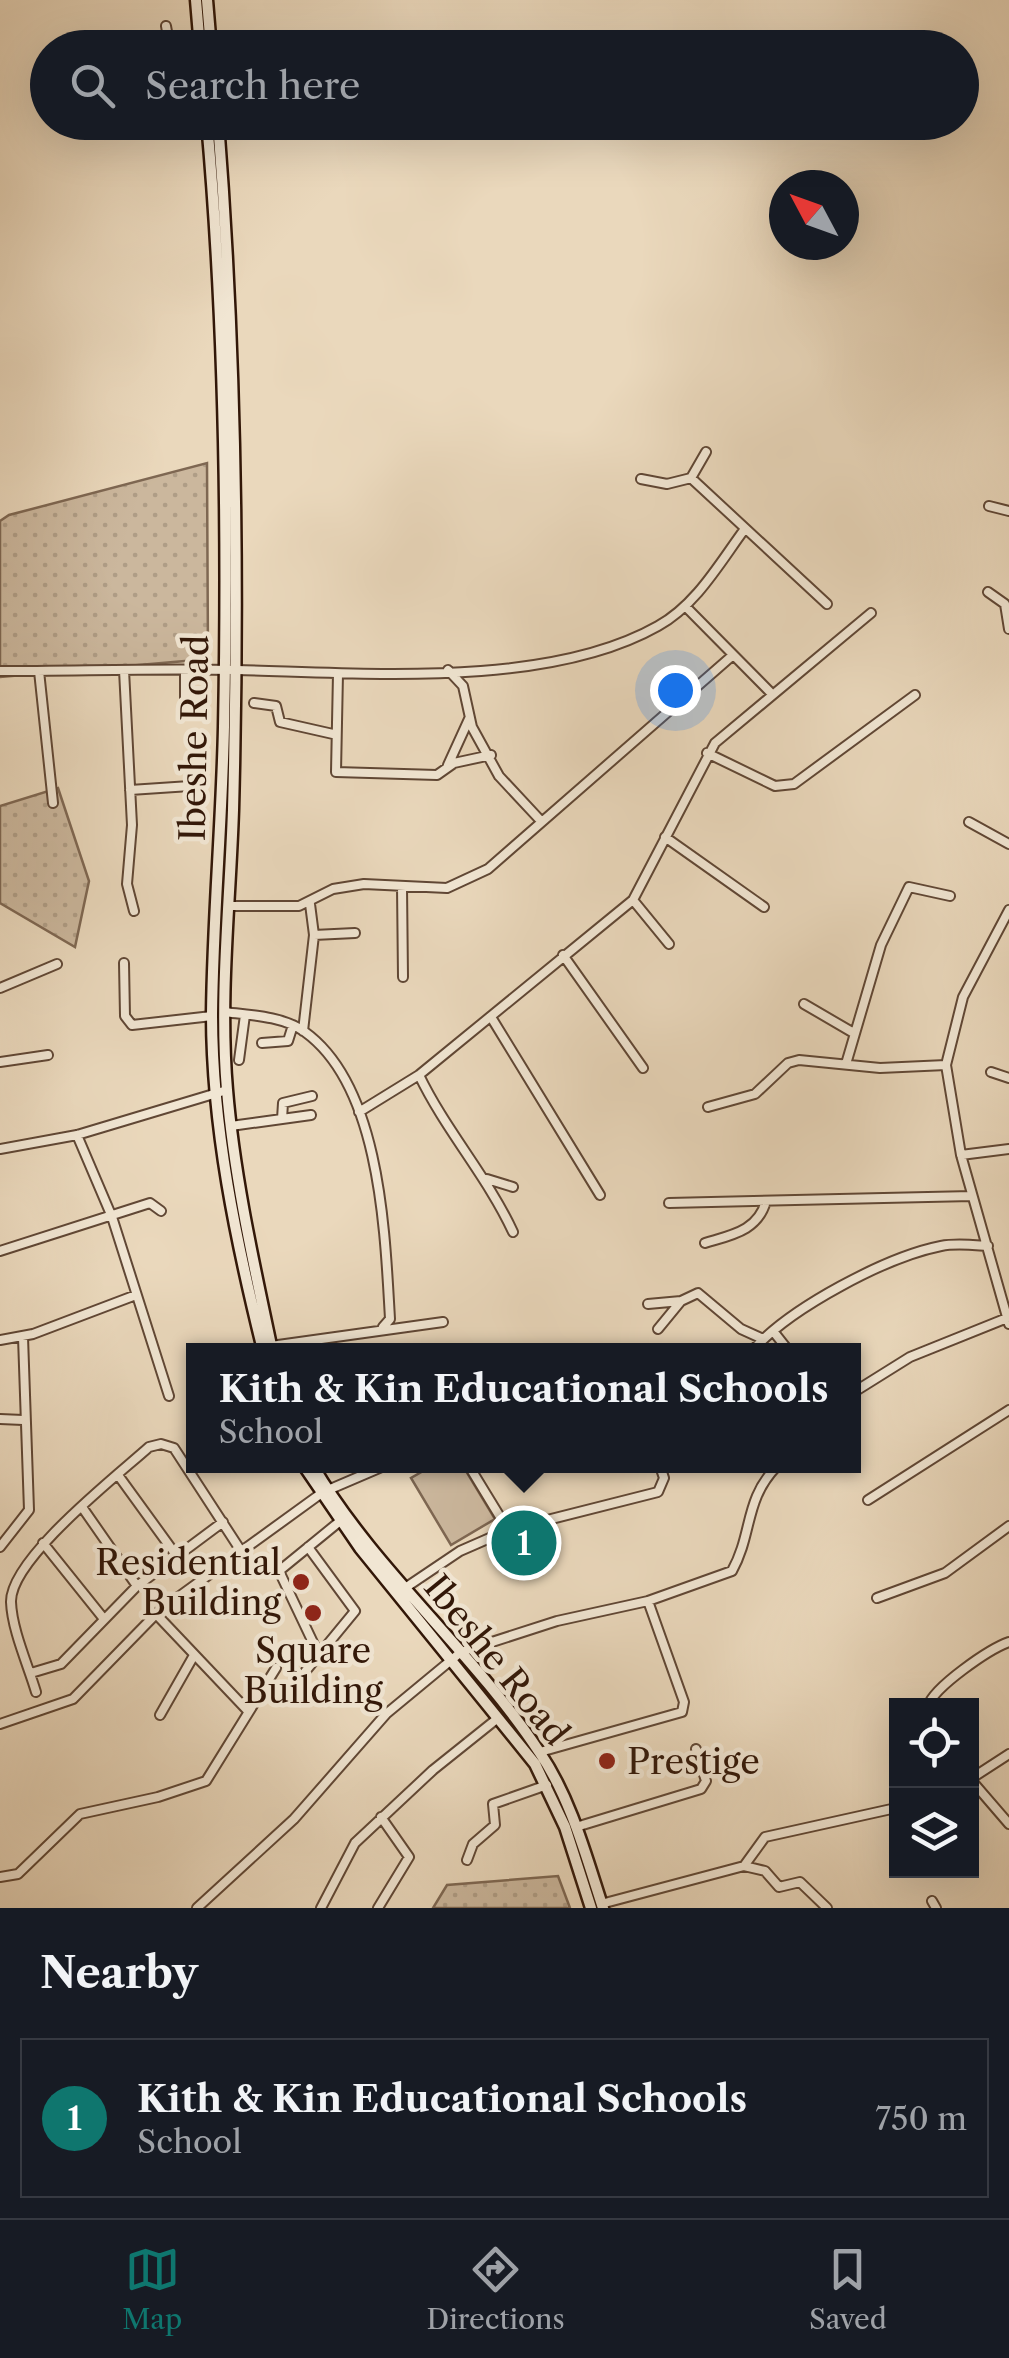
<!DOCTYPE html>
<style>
body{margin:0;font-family:"Libre Caslon Text",serif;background:#242831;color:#f1f3f6}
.controls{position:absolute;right:30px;bottom:30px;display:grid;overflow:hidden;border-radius:0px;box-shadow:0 10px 40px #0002}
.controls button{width:90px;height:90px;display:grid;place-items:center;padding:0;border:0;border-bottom:2px solid #363941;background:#171b24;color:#f1f3f6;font:50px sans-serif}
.compass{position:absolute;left:769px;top:170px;width:90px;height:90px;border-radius:50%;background:#171b24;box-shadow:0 10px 40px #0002;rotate:311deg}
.you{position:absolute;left:675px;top:690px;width:35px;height:35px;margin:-25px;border:8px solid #fff;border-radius:50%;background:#1a73e8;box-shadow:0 0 0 15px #1a73e833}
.badge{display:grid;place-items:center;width:65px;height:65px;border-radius:50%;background:#0f766e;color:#fff;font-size:32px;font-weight:700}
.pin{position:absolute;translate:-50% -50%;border:5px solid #fff;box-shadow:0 2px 10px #0006}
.popup{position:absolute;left:186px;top:1343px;width:675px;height:130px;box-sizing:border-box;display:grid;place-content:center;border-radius:0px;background:#171b24;filter:drop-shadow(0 2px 8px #0005);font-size:32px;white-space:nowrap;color:#9ea1a6}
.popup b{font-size:38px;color:#f1f3f6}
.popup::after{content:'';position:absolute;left:50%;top:100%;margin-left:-20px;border:20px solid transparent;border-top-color:#171b24}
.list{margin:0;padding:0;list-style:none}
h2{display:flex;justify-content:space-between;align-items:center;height:130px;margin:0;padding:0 40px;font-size:42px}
h2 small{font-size:32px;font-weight:400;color:#9ea1a6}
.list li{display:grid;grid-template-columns:65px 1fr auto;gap:30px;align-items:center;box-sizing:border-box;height:160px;margin:0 20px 20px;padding:0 20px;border:2px solid #363941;border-radius:0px}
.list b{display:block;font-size:38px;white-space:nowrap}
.list p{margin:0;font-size:32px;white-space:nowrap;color:#9ea1a6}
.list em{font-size:32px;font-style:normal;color:#9ea1a6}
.icon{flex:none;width:55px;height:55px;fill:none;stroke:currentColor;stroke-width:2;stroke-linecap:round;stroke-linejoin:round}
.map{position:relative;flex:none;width:1009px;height:1908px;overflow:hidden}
.search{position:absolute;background:#171b24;box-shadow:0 10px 40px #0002;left:30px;right:30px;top:30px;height:110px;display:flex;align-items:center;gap:25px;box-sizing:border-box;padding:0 35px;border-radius:55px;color:#9ea1a6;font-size:38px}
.sheet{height:310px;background:#171b24}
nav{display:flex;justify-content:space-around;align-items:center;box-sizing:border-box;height:140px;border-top:2px solid #363941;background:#171b24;font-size:28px;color:#9ea1a6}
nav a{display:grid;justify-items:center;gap:5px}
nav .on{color:#0f766e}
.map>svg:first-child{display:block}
</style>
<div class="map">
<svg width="1009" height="1908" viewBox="0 0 1009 1908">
<defs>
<pattern id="grass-dots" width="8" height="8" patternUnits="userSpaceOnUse" patternTransform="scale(2.5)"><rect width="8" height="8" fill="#cbb79d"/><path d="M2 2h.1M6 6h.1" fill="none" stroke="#af9d86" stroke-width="1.8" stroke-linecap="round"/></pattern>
</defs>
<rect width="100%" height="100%" fill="#ead8bc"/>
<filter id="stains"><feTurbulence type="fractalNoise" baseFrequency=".002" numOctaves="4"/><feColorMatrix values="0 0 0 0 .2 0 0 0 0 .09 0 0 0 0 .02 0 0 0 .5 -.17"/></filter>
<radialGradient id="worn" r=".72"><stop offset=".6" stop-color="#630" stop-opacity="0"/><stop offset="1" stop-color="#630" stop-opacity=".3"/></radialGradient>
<path fill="url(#grass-dots)" stroke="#7e6752" stroke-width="2.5" d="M 207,463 L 208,659 L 0,677 L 0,521 L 9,515 Z
M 58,788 L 89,881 L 75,947 L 0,903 L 0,806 Z
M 558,1876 L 570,1908 L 433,1908 L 447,1885 Z"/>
<path fill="#cbb79d" stroke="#7e6752" stroke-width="2.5" d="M 432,1466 L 463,1466 L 495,1519 L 451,1545 L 411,1478 Z"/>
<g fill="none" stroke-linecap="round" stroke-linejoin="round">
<g stroke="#604735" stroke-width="12">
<path id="minor" d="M 166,26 L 170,48
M 691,478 L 827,604
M 641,479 L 667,484 L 691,478 L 706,452
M 989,506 L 1009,511
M 988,592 L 1005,604 L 1009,629
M 686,607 L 772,694
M 124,670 L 132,825 L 127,884 L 134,911
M 448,670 L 463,686 L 472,727 L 499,776 L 541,821
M 0,671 C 79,671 158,668 237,670 C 362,673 547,689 658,626 C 696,605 719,564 744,530
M 39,671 L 53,803
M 338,674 L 336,772 L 437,775 L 454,763 L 491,755
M 185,703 L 185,670
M 254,703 L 276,706 L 280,722 L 333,734
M 707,753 L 775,786 L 794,784 L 915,695
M 448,765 L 469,719
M 130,790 L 190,786
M 969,822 L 1009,844
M 665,837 L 764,907
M 402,887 L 403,977
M 633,900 L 669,944
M 228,906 L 299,906 L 333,889 L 364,884 L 447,888 L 488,869 L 733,655
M 1009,910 L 963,997 L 946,1065 L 961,1155 L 1009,1324
M 314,935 L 355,933
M 563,955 L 643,1068
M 124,963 L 125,1016 L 132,1025 L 212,1016
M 0,988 L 57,964
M 804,1004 L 852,1032
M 224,1012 C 249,1015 283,1016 305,1032 C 381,1087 385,1234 390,1319 L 383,1327
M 491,1017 L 600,1195
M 303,1031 L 314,935 L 310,904
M 262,1043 L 288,1041 L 293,1025
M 239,1060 L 245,1015
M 0,1062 L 48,1055
M 846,1064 L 881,945 L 909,887 L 950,896
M 991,1072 L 1009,1078
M 419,1075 C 446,1131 487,1176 513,1232
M 708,1107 L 755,1094 L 788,1063 L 799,1060 L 880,1068 L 946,1065
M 359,1112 L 419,1075 L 633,900 L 715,743 L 871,613
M 282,1119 L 283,1103 L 312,1096
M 231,1126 L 311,1115
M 77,1135 L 112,1217 L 169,1396
M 0,1149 L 77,1135 L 227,1090
M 961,1155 L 1009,1149
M 487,1179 L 513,1187
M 669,1203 L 972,1196
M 705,1243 C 731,1235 758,1231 766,1201
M 0,1251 L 150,1203 L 161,1211
M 648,1304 L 681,1301
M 658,1329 L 681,1301 L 698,1293 L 741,1329 L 763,1339
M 773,1331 L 788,1350
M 0,1340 L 33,1334 L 136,1295
M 271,1346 L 443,1322
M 753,1350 C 790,1308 886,1257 941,1246 C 956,1243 972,1245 988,1246
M 854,1392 L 910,1357 L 1007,1318
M 0,1419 L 23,1420
M 469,1466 L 508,1530
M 118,1475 L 176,1555
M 328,1490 L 384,1466
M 868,1500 L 1009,1410
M 82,1507 L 137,1586
M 43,1543 L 104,1619
M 0,1547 L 29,1510 L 23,1337
M 405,1588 L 460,1551 L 508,1530 L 658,1492 L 664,1478 L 660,1466
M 877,1598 L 945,1573 L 1009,1526
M 156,1614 L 248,1711
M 318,1653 L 279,1571 L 339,1522
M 31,1673 L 61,1664 L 137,1586 L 223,1522
M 304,1673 L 355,1611 L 308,1547
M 36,1692 C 28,1665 12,1630 11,1602 C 10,1559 118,1475 149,1447 L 161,1444 L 174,1448 L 241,1551
M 928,1706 C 934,1687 989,1649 1009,1642
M 160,1715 L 193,1657
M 0,1724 L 73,1699 L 159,1611 L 319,1495
M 540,1752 L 682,1712 L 684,1702 L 648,1601
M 972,1778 L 1009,1754
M 972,1781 L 1009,1824
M 576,1827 L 701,1789 L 706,1781 L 696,1749
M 467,1860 L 473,1844 L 495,1825 L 493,1804 L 547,1785
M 744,1866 L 765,1837 L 896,1808
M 0,1877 L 18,1874 L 80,1814 L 158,1797 L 206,1781 L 276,1668
M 932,1901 L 936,1908
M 601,1904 L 744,1866 L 765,1871 L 779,1887 L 800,1882 L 827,1908
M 197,1908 L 294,1819 L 386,1714 L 461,1652 L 557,1621 L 648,1601 L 732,1571 C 753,1533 744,1500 777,1466
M 321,1908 L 355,1843 L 433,1770 L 498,1718
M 378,1908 L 409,1857 L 381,1817"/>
</g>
<g stroke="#321708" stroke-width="15">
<path id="secondary" d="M 196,0 L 200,48
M 207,0 L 211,48
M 207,122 C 225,323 228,525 224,727 C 222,823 213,919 212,1014 C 212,1127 236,1241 263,1350
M 218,122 C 236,351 239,581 233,810 C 230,903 219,997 227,1090 C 234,1176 254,1265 272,1350
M 304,1466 L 360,1548 L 535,1764 L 565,1827 L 591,1908
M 313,1466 C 375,1571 473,1651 540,1753 C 571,1799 586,1856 603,1908"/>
</g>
<use href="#minor" stroke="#f1e6d3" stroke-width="8"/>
<use href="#secondary" stroke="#f1e6d3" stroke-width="10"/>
</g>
<g fill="#8f2418" stroke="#f1e6d3" stroke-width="4">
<circle cx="301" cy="1582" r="10"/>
<circle cx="313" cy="1613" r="10"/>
<circle cx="607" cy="1761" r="10"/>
</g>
<g text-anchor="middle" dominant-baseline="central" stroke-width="9" stroke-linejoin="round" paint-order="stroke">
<g font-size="35" fill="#321708" stroke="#f1e6d3">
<text transform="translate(194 738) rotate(-89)">Ibeshe Road</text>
<text transform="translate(497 1660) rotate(51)">Ibeshe Road</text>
</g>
<g font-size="35" fill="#321708" stroke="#f1e6d3" text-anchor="end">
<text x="281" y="1562">Residential<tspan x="281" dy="40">Building</tspan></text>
<text x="313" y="1650" text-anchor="middle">Square<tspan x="313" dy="40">Building</tspan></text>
<text x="627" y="1761" text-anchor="start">Prestige</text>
</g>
</g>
<rect width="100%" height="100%" filter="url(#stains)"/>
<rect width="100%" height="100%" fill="url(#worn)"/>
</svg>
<div class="controls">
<button><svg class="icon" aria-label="locate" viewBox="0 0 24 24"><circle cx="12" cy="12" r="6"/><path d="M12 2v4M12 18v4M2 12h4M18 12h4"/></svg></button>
<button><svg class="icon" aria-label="layers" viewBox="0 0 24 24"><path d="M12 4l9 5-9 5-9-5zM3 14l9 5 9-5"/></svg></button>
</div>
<svg class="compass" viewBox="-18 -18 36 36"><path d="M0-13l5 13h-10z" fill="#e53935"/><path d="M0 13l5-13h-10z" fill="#9ea1a6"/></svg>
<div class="you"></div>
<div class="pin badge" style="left:524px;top:1543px">1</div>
<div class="popup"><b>Kith &amp; Kin Educational Schools</b>School</div>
<div class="search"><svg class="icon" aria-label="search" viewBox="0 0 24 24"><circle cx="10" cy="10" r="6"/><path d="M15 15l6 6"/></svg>Search here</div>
</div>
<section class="sheet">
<h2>Nearby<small></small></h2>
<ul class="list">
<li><span class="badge">1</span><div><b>Kith &amp; Kin Educational Schools</b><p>School</p></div><em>750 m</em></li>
</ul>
</section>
<nav>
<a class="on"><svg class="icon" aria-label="map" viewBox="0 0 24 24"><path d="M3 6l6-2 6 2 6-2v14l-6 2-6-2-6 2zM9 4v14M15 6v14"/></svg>Map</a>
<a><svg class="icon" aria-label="directions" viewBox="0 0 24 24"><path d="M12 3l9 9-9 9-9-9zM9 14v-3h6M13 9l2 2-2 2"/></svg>Directions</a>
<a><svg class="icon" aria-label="saved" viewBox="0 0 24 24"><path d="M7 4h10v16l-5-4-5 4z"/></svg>Saved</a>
</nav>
